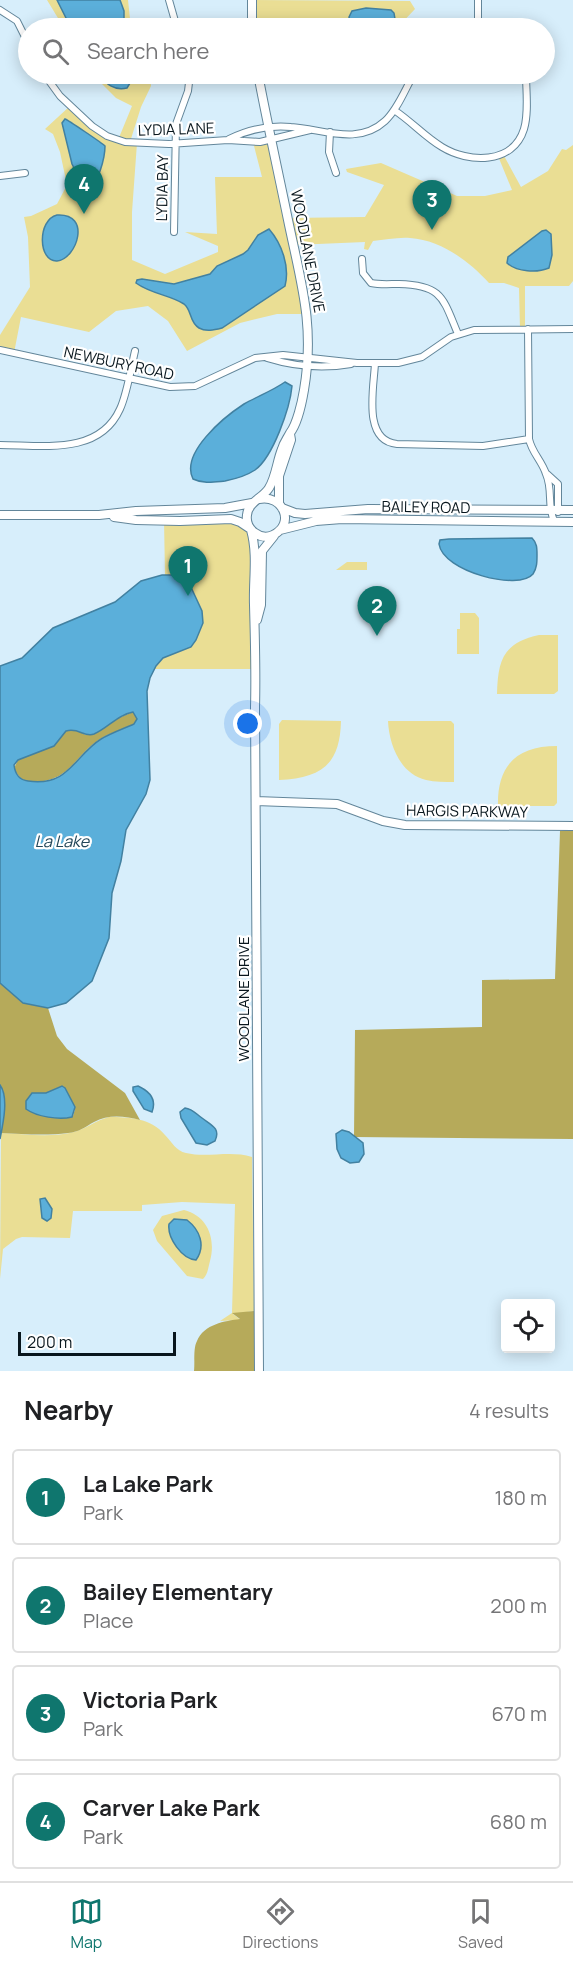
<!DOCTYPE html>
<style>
body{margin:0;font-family:Manrope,sans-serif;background:#f6f6f6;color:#202124}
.controls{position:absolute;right:18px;bottom:18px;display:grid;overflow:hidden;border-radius:6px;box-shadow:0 3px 15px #0003}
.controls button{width:54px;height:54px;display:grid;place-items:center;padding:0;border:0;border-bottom:2px solid #e0e0e0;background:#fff;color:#202124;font:30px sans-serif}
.scale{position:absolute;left:18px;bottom:15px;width:158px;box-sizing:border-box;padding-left:6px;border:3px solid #08161d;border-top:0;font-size:16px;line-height:21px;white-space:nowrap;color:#08161d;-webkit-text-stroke:4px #fff;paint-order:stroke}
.you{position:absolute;left:248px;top:724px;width:21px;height:21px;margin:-15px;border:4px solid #fff;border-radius:50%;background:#1a73e8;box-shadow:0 0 0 9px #1a73e833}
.badge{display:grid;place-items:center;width:39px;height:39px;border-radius:50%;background:#0f766e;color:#fff;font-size:20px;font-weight:700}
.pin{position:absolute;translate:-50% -50px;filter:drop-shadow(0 2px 3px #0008)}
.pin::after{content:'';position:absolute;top:32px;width:21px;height:18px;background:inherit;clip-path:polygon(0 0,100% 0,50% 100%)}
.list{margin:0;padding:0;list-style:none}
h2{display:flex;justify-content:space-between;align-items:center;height:78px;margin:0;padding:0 24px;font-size:26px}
h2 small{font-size:20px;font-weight:400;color:#757577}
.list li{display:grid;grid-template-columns:39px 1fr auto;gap:18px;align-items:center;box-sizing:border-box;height:96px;margin:0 12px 12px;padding:0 12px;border:2px solid #e0e0e0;border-radius:6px}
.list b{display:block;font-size:22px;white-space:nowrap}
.list p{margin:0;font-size:20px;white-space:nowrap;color:#757577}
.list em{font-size:20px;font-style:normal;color:#757577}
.icon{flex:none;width:33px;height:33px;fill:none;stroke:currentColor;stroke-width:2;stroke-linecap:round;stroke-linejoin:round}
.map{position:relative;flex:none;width:573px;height:1371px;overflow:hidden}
.search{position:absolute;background:#fff;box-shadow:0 3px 15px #0003;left:18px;right:18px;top:18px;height:66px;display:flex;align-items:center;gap:15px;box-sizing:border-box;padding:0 21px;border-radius:33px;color:#757577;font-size:22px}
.sheet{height:510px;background:#fff}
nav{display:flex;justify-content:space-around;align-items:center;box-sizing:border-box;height:84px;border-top:2px solid #e0e0e0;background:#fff;font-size:16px;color:#757577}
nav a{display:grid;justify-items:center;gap:3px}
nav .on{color:#0f766e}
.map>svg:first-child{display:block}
</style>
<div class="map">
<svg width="573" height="1371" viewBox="0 0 573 1371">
<rect width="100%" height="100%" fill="#d7eefb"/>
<path fill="#eade94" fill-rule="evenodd" d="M 47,0 L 128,0 L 131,28 L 64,28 Z
M 252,0 L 410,1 L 415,9 L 397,28 L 252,28 Z
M 92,74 L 150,74 L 151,86 L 141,107 L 130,142 L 137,143 L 132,212 L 132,260 L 165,274 L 218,252 L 218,246 L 185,232 L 217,234 L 215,177 L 262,177 L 253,142 L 271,140 L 288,218 L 365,217 L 384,185 L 347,172 L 346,169 L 381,163 L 457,196 L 485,196 L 512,190 L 498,156 L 503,154 L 521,187 L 548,171 L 562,149 L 566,150 L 573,145 L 573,281 L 569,286 L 525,286 L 525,329 L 520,329 L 519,288 L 504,283 L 489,283 C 469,261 441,240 410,238 C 398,237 385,240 373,241 L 368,250 L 364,249 L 365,242 L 294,245 L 308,314 L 277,314 L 240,323 L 187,351 L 168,321 L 148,306 L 116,311 L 89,332 L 21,317 L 14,353 L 0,350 L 0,335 L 30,287 L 28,237 L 24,217 L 31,216 L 57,204 L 67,185 L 60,152 L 53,134 L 45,129 L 70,106 L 92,126 L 118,140 L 132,106 L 116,98 Z
M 258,74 L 363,74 L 352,83 L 338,83 L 258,78 Z
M 226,519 L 250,528 L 256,669 L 66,669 L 66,622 L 87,616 L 115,602 L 141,581 L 165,575 L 164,520 Z
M 347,562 L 367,562 L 367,570 L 336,570 Z
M 460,613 L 475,613 L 479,618 L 479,654 L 457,654 L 457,629 L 460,629 Z
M 539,635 L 558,635 L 558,691 L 554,694 L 497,694 C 498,660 503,643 539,635 Z
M 282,720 L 341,721 C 340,765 321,778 279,780 L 279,724 Z
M 388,721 L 451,721 L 454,724 L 454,782 C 445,782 435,782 426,780 C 400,774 389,744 388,721 Z
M 557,746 L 557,803 L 554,806 L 498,806 C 497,765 517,746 557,746 Z
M 109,1117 C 129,1117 151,1118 165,1135 C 172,1142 176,1151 186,1153 C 207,1158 231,1150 252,1157 L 254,1311 L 233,1314 L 241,1320 L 220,1321 L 232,1313 L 235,1204 L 182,1202 L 142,1205 L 142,1211 L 73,1211 L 70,1238 L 22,1237 L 16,1239 L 3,1249 L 0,1279 L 1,1133 C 24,1134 51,1138 74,1132 C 86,1129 96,1120 109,1117 ZM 40,1200 C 50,1203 54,1208 51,1218 L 40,1208 Z
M 184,1210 C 208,1216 216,1239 210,1261 C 208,1268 208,1274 203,1279 L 187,1276 L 157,1241 L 153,1230 L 162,1216 Z"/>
<path fill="#b6aa5a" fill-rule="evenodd" d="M 133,712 L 136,715 L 137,719 L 134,724 C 123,729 110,733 100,739 C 75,755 71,780 36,782 C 24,782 19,779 14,768 L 18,760 L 66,731 L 75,729 L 86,735 L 100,731 L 116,719 Z
M 573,829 L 573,1139 L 354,1137 L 355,1030 L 482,1027 L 482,980 L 555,979 L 560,831 Z
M 0,983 L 23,1003 L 48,1008 L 57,1036 L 67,1049 L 125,1093 L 140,1120 C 125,1116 108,1114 94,1122 C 85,1127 79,1132 68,1133 C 46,1136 23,1134 1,1133 C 3,1120 8,1096 0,1085 ZM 62,1086 L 65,1088 L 75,1109 L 73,1116 L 67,1118 L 32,1112 L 32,1093 L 46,1093 Z
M 254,1311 L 254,1371 L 194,1371 C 195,1363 193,1348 197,1341 C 204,1324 225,1321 240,1319 L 232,1313 Z"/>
<path fill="#5bafda" stroke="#4281a1" stroke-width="1.5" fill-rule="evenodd" d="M 57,0 L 120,0 L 124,11 L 124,28 L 71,28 Z
M 366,8 L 391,10 L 394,13 L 395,19 L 385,28 L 365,28 L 361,25 L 350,22 L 349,17 L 352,11 Z
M 99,74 L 130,74 L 130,83 L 127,88 C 114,91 106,84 99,74 Z
M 65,119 C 68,120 102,143 105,146 C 105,159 98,182 89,191 L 85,189 L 72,164 L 62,123 Z
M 57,215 C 92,213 77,259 57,261 C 38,262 37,220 57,215 Z
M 269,229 C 282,244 290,267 285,286 L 222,328 C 214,330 206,332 199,328 C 189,322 192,310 184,304 C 170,295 151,294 136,283 L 137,280 L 142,279 L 174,284 L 210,274 L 217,266 L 243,254 L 248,250 L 258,235 Z
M 546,230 L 551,234 L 552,255 L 549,268 C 537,273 517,272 507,263 L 508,257 L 542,231 Z
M 285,382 L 292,386 C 290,408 273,457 255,470 C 246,476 235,479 225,481 C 214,482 203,484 193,479 C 180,453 224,417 244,404 C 258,396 272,391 285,382 Z
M 532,538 C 537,543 537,548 537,555 C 537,562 537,568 533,574 C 519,591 443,572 439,544 L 440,540 L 449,539 Z
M 162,575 L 177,575 L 189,583 L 202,611 L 203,623 L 196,640 L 191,647 L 163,658 L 156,666 L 150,678 L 147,691 L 150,780 L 146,794 L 126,830 L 121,861 L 112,893 L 109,938 L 92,981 L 66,1003 L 48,1008 L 23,1003 L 0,983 L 0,666 L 22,658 L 53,628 L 115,602 L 141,581 ZM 133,712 L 137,719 L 134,724 C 123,729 111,733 101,739 C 74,756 69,787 28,781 C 19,780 15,773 14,765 L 18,760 L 54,746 L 66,731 C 79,727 84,738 94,734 C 108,728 117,715 133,712 Z
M 0,1085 C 9,1097 3,1124 0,1139 Z
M 62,1086 L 65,1088 L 75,1107 L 72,1117 C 59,1120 37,1117 26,1109 L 26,1101 L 32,1093 L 46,1093 Z
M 138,1086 C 149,1091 157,1099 152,1112 L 144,1109 L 133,1091 L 133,1087 Z
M 185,1108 C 193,1109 196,1114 202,1118 C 211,1125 221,1128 215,1141 L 207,1145 L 196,1143 L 181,1118 L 180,1112 Z
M 342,1130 L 349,1132 L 363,1143 L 364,1154 L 359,1162 L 350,1163 L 341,1158 L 337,1149 L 336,1134 Z
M 45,1198 L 52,1209 L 51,1218 L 47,1221 L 42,1218 L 40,1199 Z
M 174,1219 L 187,1220 C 200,1230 206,1246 196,1260 C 182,1259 167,1238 169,1224 Z"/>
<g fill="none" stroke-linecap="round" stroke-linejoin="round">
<g stroke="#63869a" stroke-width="8">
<path id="street" d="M 169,0 L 177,28
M 0,10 L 17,21 L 28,43
M 478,28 L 478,0
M 44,74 L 60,96 L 92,126 L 107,136 L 125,142 L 169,144 L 228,140 L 260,142 L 310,130
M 394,110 C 411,121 425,137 442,147 C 468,163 513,165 524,129 C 529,112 526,91 526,74
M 330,132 L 329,152 L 336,173
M 229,139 C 249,129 268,125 291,127 C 323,129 358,146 385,121 C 398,109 405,89 414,74
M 0,176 L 25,173
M 174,232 L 176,124 L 188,91 L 190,74
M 362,259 L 363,273 L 371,283 C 380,285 390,284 399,284 C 443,285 443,299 458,334
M 528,329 L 529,439 C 532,453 542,461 546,474 C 553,490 547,505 554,521
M 0,350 L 170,387 L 195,386 L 255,358 L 283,355 L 357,363 L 398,363 L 422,357 L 451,337 L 474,330 L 573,329
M 267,358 C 296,367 322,369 351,364
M 375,363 C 374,387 362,441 397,444 L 483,446 L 529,439
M 0,445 C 41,445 99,456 120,409 C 127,394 131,368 135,351
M 547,474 L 558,484 L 558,512"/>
</g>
<g stroke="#63869a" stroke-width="10">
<path id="secondary" d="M 252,0 L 252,28
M 258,74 C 267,122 278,171 288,220 C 301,283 315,325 304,390 C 302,402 297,424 290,433 C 287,439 284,442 282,449 C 277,461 276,477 269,488 C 263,498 248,502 247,515 C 245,529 260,541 273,535 C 296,524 283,494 259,499
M 279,504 L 279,476 L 291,440 L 290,434
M 282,508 L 295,513 L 305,514 L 368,509 L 573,510
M 0,515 L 99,515 L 136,511 L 225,508 L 252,503
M 114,517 L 136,520 L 180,521 L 231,519 L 240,522 L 249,528
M 251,530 C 258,555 253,580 254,605 C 255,639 256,673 255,707 L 259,1371
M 280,530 L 316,521 L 342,519 L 573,522
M 257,620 L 261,605 L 262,551 L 274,536
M 256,801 L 337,804 L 383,821 L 405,825 L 573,826"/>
</g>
<use href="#street" stroke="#fff" stroke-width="6"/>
<use href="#secondary" stroke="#fff" stroke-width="8"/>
</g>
<g text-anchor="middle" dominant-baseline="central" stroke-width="4.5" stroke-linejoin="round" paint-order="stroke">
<g font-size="15" fill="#08161d" stroke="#fff">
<text transform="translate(176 129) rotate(-2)">LYDIA LANE</text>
<text transform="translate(162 188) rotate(-89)">LYDIA BAY</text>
<text transform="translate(308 251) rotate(79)">WOODLANE DRIVE</text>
<text transform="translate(119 363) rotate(12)">NEWBURY ROAD</text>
<text transform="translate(426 507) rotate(1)">BAILEY ROAD</text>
<text transform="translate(467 811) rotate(1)">HARGIS PARKWAY</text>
<text transform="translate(243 999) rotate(-90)">WOODLANE DRIVE</text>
</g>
<g font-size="16" font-style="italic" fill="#224659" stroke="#fff">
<text x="62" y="841">La Lake</text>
</g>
</g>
</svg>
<div class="controls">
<button><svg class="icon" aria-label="locate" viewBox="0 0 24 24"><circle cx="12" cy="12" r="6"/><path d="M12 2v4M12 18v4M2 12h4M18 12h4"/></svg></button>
</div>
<div class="scale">200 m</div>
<div class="you"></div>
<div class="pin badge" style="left:188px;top:596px">1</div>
<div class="pin badge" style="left:377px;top:636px">2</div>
<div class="pin badge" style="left:432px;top:230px">3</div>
<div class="pin badge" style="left:84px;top:214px">4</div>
<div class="search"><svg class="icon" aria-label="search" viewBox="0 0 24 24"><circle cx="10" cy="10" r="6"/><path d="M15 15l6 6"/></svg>Search here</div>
</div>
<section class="sheet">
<h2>Nearby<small>4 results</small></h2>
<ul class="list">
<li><span class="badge">1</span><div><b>La Lake Park</b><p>Park</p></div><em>180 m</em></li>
<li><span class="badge">2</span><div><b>Bailey Elementary</b><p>Place</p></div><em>200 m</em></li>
<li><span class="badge">3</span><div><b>Victoria Park</b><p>Park</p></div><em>670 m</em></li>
<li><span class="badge">4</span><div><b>Carver Lake Park</b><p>Park</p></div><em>680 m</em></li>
</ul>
</section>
<nav>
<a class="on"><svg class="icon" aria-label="map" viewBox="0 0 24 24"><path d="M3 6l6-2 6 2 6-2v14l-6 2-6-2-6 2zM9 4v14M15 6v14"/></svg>Map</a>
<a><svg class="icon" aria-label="directions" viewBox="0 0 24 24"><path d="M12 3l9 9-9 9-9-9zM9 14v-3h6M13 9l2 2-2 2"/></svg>Directions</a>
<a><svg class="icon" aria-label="saved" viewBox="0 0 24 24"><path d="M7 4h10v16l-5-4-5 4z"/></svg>Saved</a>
</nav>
